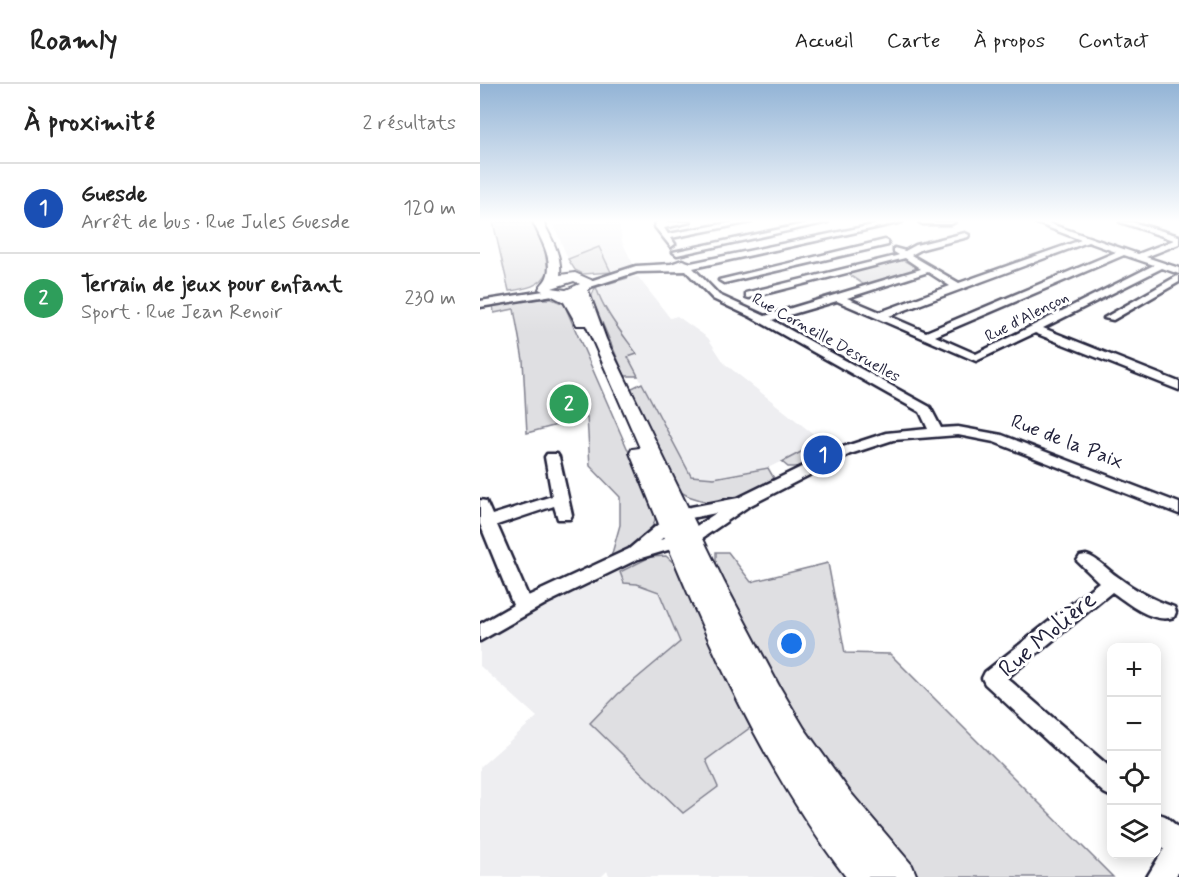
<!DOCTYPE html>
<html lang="fr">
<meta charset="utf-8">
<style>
body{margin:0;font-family:Mynerve,sans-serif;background:#f2f2f2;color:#222}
.controls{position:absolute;right:18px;bottom:18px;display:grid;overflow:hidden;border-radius:12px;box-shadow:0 3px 15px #0003}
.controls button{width:54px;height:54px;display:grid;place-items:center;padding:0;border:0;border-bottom:2px solid #e0e0e0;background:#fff;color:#222;font:30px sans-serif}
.you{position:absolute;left:312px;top:560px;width:21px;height:21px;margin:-15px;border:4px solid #fff;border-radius:50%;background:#1a73e8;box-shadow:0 0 0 9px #1a73e833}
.badge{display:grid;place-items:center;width:39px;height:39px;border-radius:50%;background:#b45309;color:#fff;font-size:20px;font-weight:700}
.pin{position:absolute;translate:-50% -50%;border:3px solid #fff;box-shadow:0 2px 6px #0006}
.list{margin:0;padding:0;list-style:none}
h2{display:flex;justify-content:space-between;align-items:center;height:78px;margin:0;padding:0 24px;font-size:26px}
h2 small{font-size:20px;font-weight:400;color:#767676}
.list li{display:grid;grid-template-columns:39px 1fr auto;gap:18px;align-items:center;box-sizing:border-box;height:90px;padding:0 24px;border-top:2px solid #e0e0e0}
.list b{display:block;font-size:22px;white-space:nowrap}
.list p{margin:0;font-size:20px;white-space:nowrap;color:#767676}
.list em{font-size:20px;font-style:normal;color:#767676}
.icon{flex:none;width:33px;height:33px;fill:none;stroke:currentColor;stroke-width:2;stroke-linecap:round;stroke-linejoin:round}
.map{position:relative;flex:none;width:699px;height:793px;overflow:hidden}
header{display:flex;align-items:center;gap:36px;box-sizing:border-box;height:84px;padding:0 30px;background:#fff;border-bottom:2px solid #e0e0e0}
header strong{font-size:28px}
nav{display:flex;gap:33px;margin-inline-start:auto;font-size:21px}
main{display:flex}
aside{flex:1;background:#fff}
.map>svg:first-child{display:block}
</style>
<header>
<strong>Roamly</strong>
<nav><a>Accueil</a><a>Carte</a><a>À propos</a><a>Contact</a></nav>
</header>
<main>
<aside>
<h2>À proximité<small>2 résultats</small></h2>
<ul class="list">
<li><span class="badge" style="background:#1a4fb4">1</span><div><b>Guesde</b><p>Arrêt de bus · Rue Jules Guesde</p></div><em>120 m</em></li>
<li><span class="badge" style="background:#2e9e5b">2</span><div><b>Terrain de jeux pour enfant</b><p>Sport · Rue Jean Renoir</p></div><em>230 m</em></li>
</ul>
</aside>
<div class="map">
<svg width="699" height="793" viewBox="0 0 699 793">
<rect width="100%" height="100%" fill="#fff"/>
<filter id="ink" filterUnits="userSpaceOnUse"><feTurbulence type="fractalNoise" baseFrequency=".0167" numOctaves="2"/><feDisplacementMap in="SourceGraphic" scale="12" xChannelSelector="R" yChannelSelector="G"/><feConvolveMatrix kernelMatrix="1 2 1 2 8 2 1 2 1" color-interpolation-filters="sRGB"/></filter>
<g filter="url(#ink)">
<path fill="#eeeef1" d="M 97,138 L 139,138 L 142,158 L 154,182 L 131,188 L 119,163 L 88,175 L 74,141 Z
M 158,193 L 190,234 L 197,232 L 228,254 L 245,280 L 342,357 L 288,384 L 234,394 L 211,392 L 148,273 L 156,270 L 135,241 L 120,214 L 116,202 L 142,194 Z
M 186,472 L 196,481 L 281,666 L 351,763 L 378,793 L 130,793 L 127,787 L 121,793 L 0,793 L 0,683 L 57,633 L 0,582 L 0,560 L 34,537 L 170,473 Z"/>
<path fill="#dfdfe2" stroke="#80808e" stroke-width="1.5" d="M 13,138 L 53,138 L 65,168 L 68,187 C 61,203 44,205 29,207 Z
M 119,163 L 131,188 L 103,190 L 95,186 L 88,175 Z
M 421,175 L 439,185 L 438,187 L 386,202 L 365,188 Z
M 148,190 L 148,194 L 116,203 C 124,228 142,249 157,270 L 148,273 L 158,292 L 145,292 L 111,213 L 116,202 Z
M 54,215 L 72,215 L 84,220 L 176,430 C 173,455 151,462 131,473 L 140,441 L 140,413 L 110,382 L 107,333 L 47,349 L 43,276 L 34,225 L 14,229 L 13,221 Z
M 162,299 L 211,392 L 234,394 L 288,384 L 295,396 L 249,417 L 227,418 L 208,412 L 199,407 L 150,305 Z
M 342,357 L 352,365 L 319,383 L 308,383 L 302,378 Z
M 236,468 L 248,468 L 271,498 L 348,479 L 365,569 L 410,570 L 633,793 L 432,793 L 320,652 L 236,485 Z
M 186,472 L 196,481 L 271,643 L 226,676 L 238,703 L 203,729 L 110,639 L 138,610 L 200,558 L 179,508 L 157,500 L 144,499 L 140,488 L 170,473 Z"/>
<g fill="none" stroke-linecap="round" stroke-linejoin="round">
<g stroke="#22223b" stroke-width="5">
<path id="minor" d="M 176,138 L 210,138 L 184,144 L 188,150 L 254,138 L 271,138 L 191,154 L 195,160 L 191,163 L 175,143 Z
M 333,138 L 348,138 L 197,171 L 193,168 Z
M 407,138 L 422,138 L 213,184 L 239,211 L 285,232 L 441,185 L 425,174 L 269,214 L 266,213 L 266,209 L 416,172 L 419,171 L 414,168 L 414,164 L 425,167 L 436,161 L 485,149 L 489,151 L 488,153 L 442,165 L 431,171 L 479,199 L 601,156 L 554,138 L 565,138 L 658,170 L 694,156 L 640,138 L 652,138 L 699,152 L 699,160 L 666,173 L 699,184 L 699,190 L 682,184 L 563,244 L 699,298 L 699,306 L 555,249 L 496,277 L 357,217 L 292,236 L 450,323 L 461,344 L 478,343 L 522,351 L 699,419 L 699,430 L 514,358 L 478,351 L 413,356 L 370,370 L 269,422 L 218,457 L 158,475 L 67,519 L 0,557 L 0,540 L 33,521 L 0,440 L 0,416 L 6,417 L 12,431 L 72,412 L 65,373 L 67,370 L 77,370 L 79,373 L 92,431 L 90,435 L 78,435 L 74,422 L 17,441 L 48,512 L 149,465 L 195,426 L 258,414 L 360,364 L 406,349 L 448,345 L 440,328 L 271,233 L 233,215 L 206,187 L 157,188 L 107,204 L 104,203 L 104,199 L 156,182 L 191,180 L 202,176 L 211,179 ZM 608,158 L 636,168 L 446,248 L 409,232 ZM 644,171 L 674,181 L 496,270 L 455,252 ZM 448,188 L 470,202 L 400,228 L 367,214 ZM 236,429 L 206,449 L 180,456 L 206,435 Z
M 439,138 L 475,138 L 471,140 L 443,140 Z
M 405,156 L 408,157 L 408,161 L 244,199 L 239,196 Z
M 699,191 L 699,198 L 633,236 L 624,234 Z
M 70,206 L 75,209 L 73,211 L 0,223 L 0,217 Z
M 606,471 C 618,474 627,486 638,493 C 656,507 673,516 694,523 L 696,528 L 694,533 C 672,540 648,519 632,508 L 527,594 L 632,685 L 632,713 L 624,709 L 505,600 L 502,594 L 505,588 L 619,498 L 597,477 L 600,472 Z
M 676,729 L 685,732 L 699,744 L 699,787 L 695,793 L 667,793 L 684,765 L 676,758 Z"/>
</g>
<g stroke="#22223b" stroke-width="4">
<path id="major" d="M 53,138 L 63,138 C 72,155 82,172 80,191 L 95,189 L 111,196 L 113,201 L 108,206 L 126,255 L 244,498 L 298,600 L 324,644 L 370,708 L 432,781 L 437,793 L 366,793 C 268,665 210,516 150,369 L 152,365 L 160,364 L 106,241 L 97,241 L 84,218 L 59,205 C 61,200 65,198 67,193 C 74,175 60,154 53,138 ZM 94,197 L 100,200 L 86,206 L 72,204 Z"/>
</g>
<use href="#minor" fill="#fff" fill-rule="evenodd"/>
<use href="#major" fill="#fff" fill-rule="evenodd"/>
</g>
</g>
<linearGradient id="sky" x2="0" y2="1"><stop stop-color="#93b4d6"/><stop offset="0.55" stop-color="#fff"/><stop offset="1" stop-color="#fff" stop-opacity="0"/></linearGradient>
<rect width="699" height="249" fill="url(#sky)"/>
<g text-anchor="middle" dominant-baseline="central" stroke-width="6" stroke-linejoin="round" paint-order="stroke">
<g font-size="16" fill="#22223b" stroke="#fff">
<text transform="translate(547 233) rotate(-27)">Rue d'Alençon</text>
<text transform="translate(346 254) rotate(29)">Rue Corneille Desruelles</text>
</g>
<g font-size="20" fill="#22223b" stroke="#fff">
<text transform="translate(587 358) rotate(21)">Rue de la Paix</text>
</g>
<g font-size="24" fill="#22223b" stroke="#fff">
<text transform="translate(568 551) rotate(-40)">Rue Molière</text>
</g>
</g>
</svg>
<div class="controls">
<button>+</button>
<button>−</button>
<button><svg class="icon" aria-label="locate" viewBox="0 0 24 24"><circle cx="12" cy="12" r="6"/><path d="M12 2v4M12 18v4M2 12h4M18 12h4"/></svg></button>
<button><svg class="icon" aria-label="layers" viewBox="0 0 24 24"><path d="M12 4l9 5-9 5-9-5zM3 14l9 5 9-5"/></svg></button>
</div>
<div class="you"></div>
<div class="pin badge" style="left:343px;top:371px;background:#1a4fb4">1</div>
<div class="pin badge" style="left:89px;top:320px;background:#2e9e5b">2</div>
</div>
</main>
